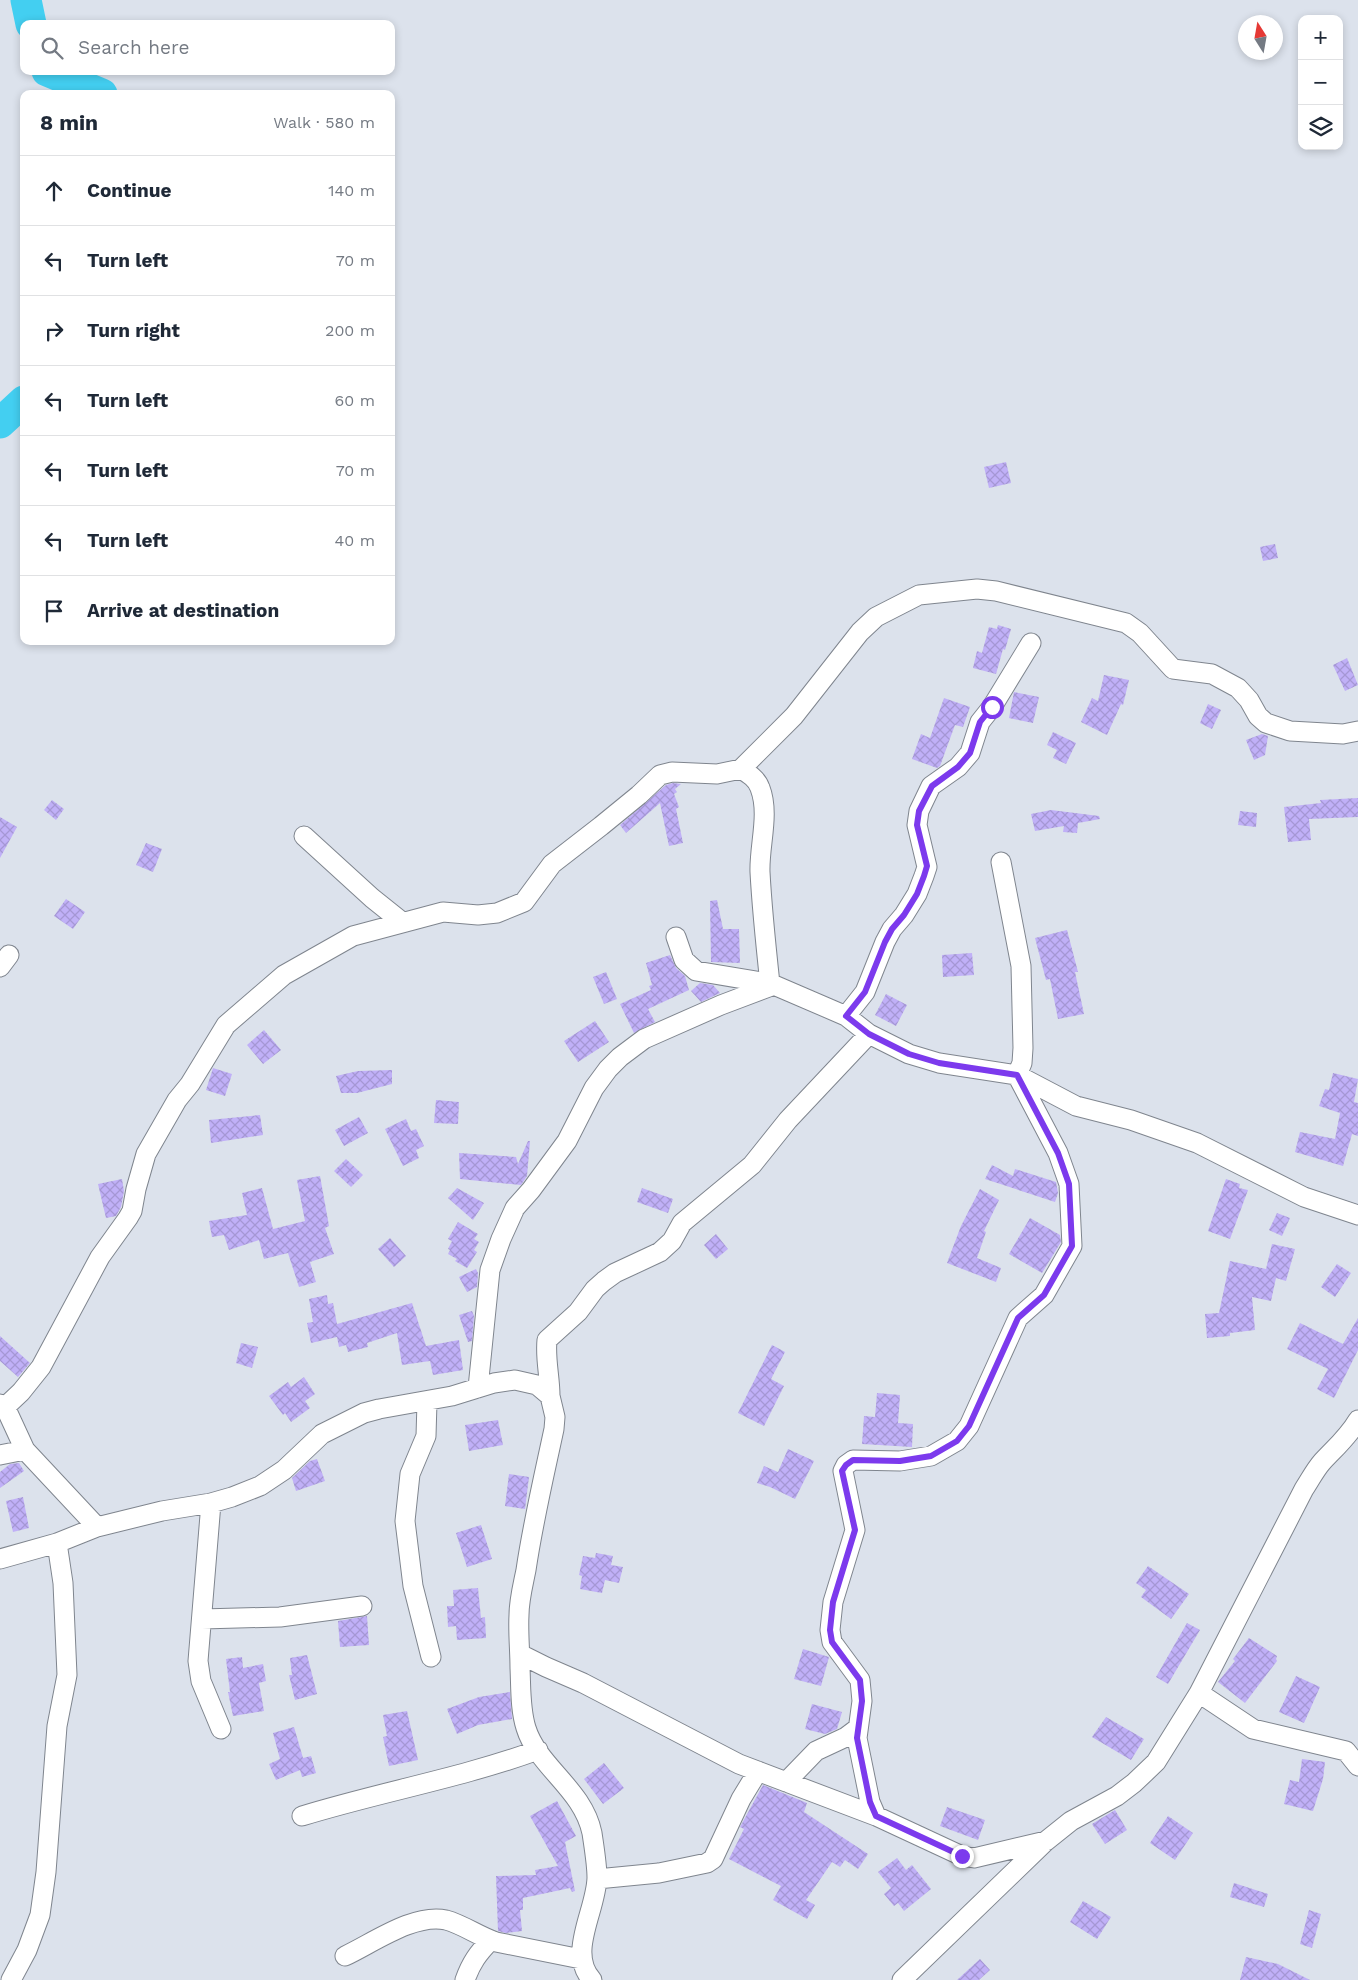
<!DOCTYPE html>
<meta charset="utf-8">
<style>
body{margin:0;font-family:"Work Sans",sans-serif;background:#f2f2f3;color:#1f2937}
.controls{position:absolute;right:15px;top:15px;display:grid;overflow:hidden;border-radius:10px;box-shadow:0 2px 8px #0003}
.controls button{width:45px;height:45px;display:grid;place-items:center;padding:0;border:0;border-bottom:1px solid #e0e1e3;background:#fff;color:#1f2937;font:25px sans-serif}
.compass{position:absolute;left:1238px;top:15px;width:45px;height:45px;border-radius:50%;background:#fff;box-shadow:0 2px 8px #0003;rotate:349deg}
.stop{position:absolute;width:15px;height:15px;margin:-11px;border:4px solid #7c3aed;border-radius:50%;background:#fff}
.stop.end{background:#7c3aed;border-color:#fff;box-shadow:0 1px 5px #0008}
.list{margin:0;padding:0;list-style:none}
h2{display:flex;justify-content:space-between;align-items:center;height:65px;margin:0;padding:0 20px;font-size:21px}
h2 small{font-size:16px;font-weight:400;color:#747a83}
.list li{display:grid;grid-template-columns:32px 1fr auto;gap:15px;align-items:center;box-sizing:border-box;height:70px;padding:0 20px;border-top:1px solid #e0e1e3}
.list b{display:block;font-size:19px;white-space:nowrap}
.list em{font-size:16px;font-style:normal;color:#747a83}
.icon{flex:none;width:28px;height:28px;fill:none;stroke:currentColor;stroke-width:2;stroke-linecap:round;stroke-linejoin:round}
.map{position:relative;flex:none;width:1358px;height:1980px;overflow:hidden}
.search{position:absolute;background:#fff;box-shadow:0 2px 8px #0003;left:20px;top:20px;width:375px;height:55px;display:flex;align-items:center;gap:12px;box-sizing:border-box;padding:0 18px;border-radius:10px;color:#747a83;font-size:19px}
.panel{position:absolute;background:#fff;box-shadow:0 2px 8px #0003;left:20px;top:90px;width:375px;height:555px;border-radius:10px}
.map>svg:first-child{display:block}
</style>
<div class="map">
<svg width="1358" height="1980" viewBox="0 0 1358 1980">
<defs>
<pattern id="building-cross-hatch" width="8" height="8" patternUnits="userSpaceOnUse" patternTransform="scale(1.25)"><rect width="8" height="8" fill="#c0b0f7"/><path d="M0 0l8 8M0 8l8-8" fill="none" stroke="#a597d4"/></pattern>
</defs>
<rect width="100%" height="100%" fill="#dce2ec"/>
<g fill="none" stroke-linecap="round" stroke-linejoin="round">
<path stroke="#43cff1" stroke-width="31" d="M 26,0 L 31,24
M 47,71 L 102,94
M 0,423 L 24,401"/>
</g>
<path fill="url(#building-cross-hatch)" d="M 1006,462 L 1011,483 L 989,488 L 984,467 Z
M 1275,544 L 1278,558 L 1263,561 L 1260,547 Z
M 998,625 L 1011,629 L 1005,650 L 1003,649 L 996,674 L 973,668 L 977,651 L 982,653 L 989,627 L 997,629 Z
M 1347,658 L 1358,685 L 1345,691 L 1333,665 Z
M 1104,675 L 1129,680 L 1123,705 L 1121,704 L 1107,735 L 1081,722 L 1092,698 L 1098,701 Z
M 1014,692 L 1039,697 L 1033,723 L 1009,718 Z
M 944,698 L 970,707 L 963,727 L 955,725 L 940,766 L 937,768 L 912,759 L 921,734 L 930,738 Z
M 1208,704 L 1221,710 L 1212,729 L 1200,723 Z
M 1053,732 L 1076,743 L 1066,764 L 1053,758 L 1057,750 L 1047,745 Z
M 1262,734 L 1268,736 L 1265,755 L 1254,760 L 1246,740 Z
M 673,783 L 681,784 L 675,789 L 677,792 L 674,794 L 679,807 L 676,809 L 683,843 L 669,846 L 660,803 L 626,833 L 620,825 L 666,785 Z
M 1358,798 L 1358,817 L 1309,819 L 1311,840 L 1288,842 L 1284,807 L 1321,803 L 1320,800 Z
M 52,800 L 64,809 L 56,820 L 44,810 Z
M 1051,810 L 1099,816 L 1100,819 L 1078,823 L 1077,833 L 1063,832 L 1064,826 L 1035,831 L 1031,814 Z
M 1240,811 L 1257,813 L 1256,827 L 1238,825 Z
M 0,817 L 17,827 L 0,858 Z
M 146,843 L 162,849 L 153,872 L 136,865 Z
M 66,899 L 85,912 L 73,929 L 54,916 Z
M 717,900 L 723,929 L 739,929 L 740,963 L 711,962 L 710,901 Z
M 1067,930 L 1078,972 L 1075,972 L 1084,1014 L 1058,1019 L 1050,979 L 1046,980 L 1035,938 Z
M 972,953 L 974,975 L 943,977 L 942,955 Z
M 670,955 L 676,968 L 685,976 L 689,990 L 648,1009 L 655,1022 L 634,1033 L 620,1004 L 651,990 L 649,986 L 652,985 L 646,963 Z
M 606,972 L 617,999 L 604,1004 L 593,977 Z
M 700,983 L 713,985 L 720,993 L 701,1002 L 691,991 Z
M 886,994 L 907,1005 L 896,1026 L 875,1015 Z
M 595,1021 L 609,1042 L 578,1062 L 564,1041 Z
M 264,1030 L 281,1050 L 263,1064 L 247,1045 Z
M 213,1068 L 232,1074 L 225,1096 L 206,1090 Z
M 392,1070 L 392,1084 L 357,1093 L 341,1093 L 336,1076 L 358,1071 Z
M 1333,1073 L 1358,1079 L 1354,1102 L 1358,1103 L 1358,1136 L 1352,1134 L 1343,1166 L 1295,1152 L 1300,1132 L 1335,1139 L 1340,1113 L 1319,1106 L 1325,1089 L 1329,1090 Z
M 436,1100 L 459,1102 L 458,1124 L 434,1123 Z
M 260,1115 L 263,1135 L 211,1143 L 209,1120 Z
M 359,1117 L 368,1133 L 344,1146 L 335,1130 Z
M 406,1119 L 411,1131 L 416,1129 L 424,1146 L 416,1150 L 419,1158 L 403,1166 L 385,1129 Z
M 528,1141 L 530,1141 L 527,1176 L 521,1185 L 460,1179 L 459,1153 L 516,1157 L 518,1164 Z
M 346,1159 L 363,1175 L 351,1187 L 334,1171 Z
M 992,1165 L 1013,1176 L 1015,1169 L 1056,1182 L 1058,1193 L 1055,1202 L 985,1179 Z
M 320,1176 L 329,1226 L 325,1228 L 334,1254 L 310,1262 L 316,1282 L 299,1287 L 288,1253 L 264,1259 L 259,1240 L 229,1250 L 224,1235 L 212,1237 L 209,1221 L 247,1215 L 242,1193 L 262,1188 L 273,1229 L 305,1221 L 297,1180 Z
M 122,1179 L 124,1191 L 121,1207 L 116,1216 L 106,1218 L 98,1184 Z
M 1226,1179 L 1240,1184 L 1239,1188 L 1248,1190 L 1230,1239 L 1208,1231 Z
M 457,1188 L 484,1203 L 473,1220 L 448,1198 Z
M 642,1188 L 673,1199 L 668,1213 L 637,1202 Z
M 980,1189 L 999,1200 L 984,1231 L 986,1232 L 977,1258 L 1001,1268 L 996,1282 L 947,1263 L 961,1226 Z
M 1277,1213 L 1290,1218 L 1282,1236 L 1269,1230 Z
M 1030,1218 L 1060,1235 L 1061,1242 L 1042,1273 L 1009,1254 Z
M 458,1222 L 478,1234 L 474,1239 L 479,1242 L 474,1250 L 477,1252 L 467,1268 L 455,1261 L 457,1259 L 448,1254 L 450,1250 L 448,1249 L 452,1241 L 448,1239 Z
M 716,1234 L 728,1249 L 716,1259 L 704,1245 Z
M 390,1238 L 406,1256 L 394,1267 L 378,1249 Z
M 1272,1244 L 1295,1249 L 1286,1281 L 1276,1278 L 1271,1301 L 1252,1297 L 1255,1330 L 1230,1333 L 1230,1336 L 1207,1338 L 1205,1314 L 1219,1313 L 1230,1261 L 1266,1269 Z
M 1337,1264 L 1351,1273 L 1335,1297 L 1321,1287 Z
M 476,1269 L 478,1273 L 477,1287 L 467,1292 L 459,1277 Z
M 327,1295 L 328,1304 L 333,1303 L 337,1324 L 412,1303 L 426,1346 L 459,1340 L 463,1370 L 433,1375 L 430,1361 L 402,1365 L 397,1333 L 367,1343 L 368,1347 L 348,1352 L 346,1345 L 339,1347 L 337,1337 L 311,1343 L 307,1323 L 313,1322 L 309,1299 Z
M 472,1311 L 474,1316 L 472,1341 L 468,1342 L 459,1315 Z
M 1358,1318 L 1358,1350 L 1334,1398 L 1317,1389 L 1328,1369 L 1287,1349 L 1300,1323 L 1343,1344 Z
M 0,1336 L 30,1363 L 18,1377 L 0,1361 Z
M 241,1343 L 258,1347 L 252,1368 L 236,1363 Z
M 772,1345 L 785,1352 L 771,1379 L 784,1386 L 764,1426 L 738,1413 Z
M 304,1377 L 315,1394 L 305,1401 L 310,1408 L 291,1422 L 285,1413 L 283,1415 L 269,1396 L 288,1382 L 291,1387 Z
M 877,1393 L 900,1395 L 898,1423 L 913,1424 L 912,1447 L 862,1444 L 864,1416 L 875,1417 Z
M 498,1420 L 503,1445 L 469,1451 L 465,1425 Z
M 788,1449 L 814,1461 L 795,1499 L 770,1487 L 757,1483 L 764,1466 L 778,1472 Z
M 317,1459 L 325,1481 L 296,1491 L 292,1478 L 310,1461 Z
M 19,1463 L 24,1471 L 0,1488 L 0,1472 L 10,1464 Z
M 509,1474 L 529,1477 L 525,1509 L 505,1506 Z
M 23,1497 L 29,1528 L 13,1532 L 6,1501 Z
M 481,1525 L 492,1559 L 467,1567 L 456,1533 Z
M 596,1553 L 613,1556 L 611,1565 L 623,1567 L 619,1583 L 605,1580 L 602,1593 L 580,1589 L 582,1576 L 579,1575 L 583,1556 L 595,1558 Z
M 1148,1566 L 1189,1594 L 1171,1619 L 1141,1597 L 1146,1590 L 1136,1583 Z
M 478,1588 L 481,1618 L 485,1617 L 486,1638 L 457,1640 L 456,1626 L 448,1627 L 447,1606 L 454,1606 L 453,1590 Z
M 367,1616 L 369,1645 L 340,1647 L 338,1621 Z
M 1187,1623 L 1200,1630 L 1168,1684 L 1156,1677 Z
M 1249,1638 L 1277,1656 L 1276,1659 L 1277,1661 L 1245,1703 L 1218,1682 L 1235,1661 L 1233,1659 Z
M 803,1649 L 829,1657 L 821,1686 L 794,1679 Z
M 307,1655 L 317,1694 L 295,1700 L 289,1675 L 292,1675 L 290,1658 Z
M 242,1657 L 243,1668 L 263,1664 L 266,1681 L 259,1683 L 264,1711 L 233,1716 L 228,1692 L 230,1692 L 226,1659 Z
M 1296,1676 L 1320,1687 L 1304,1723 L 1279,1712 Z
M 510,1692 L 512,1719 L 478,1725 L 457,1734 L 447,1709 L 479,1697 Z
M 812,1704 L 842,1712 L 837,1729 L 825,1734 L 805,1729 Z
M 407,1711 L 418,1760 L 389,1766 L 383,1737 L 387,1736 L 383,1715 Z
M 1106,1717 L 1144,1739 L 1131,1760 L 1092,1737 Z
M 294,1727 L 303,1758 L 311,1756 L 316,1773 L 302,1777 L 300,1770 L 276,1780 L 269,1764 L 280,1759 L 273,1733 Z
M 1302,1759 L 1325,1762 L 1323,1779 L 1313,1811 L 1284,1804 L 1290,1780 L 1299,1782 Z
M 604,1763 L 624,1788 L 603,1804 L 584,1779 Z
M 763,1785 L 807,1803 L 804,1812 L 868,1854 L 858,1869 L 845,1860 L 840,1867 L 832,1862 L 806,1900 L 815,1905 L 807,1919 L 773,1900 L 781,1886 L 729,1859 L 744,1829 L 740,1827 Z
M 557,1801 L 576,1836 L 565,1842 L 575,1891 L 572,1892 L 570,1888 L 523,1898 L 523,1910 L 520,1910 L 522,1931 L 506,1933 L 498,1931 L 496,1876 L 536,1875 L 535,1870 L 558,1866 L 530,1816 Z
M 947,1807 L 985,1820 L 978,1840 L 940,1826 Z
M 1115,1810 L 1127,1830 L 1105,1844 L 1092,1824 Z
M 1168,1816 L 1193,1833 L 1175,1860 L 1150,1843 Z
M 897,1858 L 906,1870 L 912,1865 L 931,1889 L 904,1911 L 898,1903 L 894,1906 L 884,1894 L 891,1888 L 878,1872 Z
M 1234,1883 L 1268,1894 L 1264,1907 L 1230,1897 Z
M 1083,1901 L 1111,1917 L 1097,1939 L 1070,1922 Z
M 1309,1910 L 1321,1914 L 1312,1948 L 1300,1944 Z
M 1246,1957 L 1278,1964 L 1310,1980 L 1240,1980 Z
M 980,1959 L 990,1970 L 979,1980 L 957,1980 Z"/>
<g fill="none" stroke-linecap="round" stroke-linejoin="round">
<g stroke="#7f858e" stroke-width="21">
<path id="minor" d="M 741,769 C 749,774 757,779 760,788 C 770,814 759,845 760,872 C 762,910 766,947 770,984
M 304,836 L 372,898 L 402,922
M 676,937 L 684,960 L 696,971 L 773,984
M 0,967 L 9,955
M 846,1016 L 865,992 L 885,942 L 892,929 L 904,915 L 917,894 L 924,876 L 927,867 L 917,825 L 919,811 L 931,786 L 958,767 L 970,753 L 980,722 L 992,707 L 1031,643
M 478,1388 L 490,1270 L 501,1239 L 515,1208 L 531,1190 L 567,1141 L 594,1088 L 608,1069 L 620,1057 L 644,1039 L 721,1005 L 774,985 L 846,1016 L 869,1034 L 909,1054 L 939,1063 L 1017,1075 L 1076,1106 L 1131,1120 L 1197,1143 L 1304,1197 L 1358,1215
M 550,1396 C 550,1377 545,1359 547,1340 L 578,1312 L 595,1289 L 604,1281 L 615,1273 L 660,1252 L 672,1241 L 682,1223 L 752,1165 L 788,1120 L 869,1034
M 427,1402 L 426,1436 L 410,1474 L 405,1521 L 413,1586 L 431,1657
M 0,1404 L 7,1411 L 25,1450 L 97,1527
M 4,1408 L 21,1392 L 41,1367 L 100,1257 L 128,1218 L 132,1211 L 136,1189 L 146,1154 L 177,1100 L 190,1084 L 226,1025 L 284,975 L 353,936 L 443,912 L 478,915 L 497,913 L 524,902 L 552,864 L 601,826 L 639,795 L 660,775 L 672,772 L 717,774 L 741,769 L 794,716 L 860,632 L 876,617 L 919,595 L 977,589 L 996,591 L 1126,623 L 1140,633 L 1173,669 L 1212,674 L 1238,688 L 1249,700 L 1258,716 L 1266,723 L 1290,731 L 1343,734 L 1358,731
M 0,1455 L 25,1450
M 211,1503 L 198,1661 L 201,1681 L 221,1729
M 0,1559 L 57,1543 L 97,1527 L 162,1511 L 211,1503 L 232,1497 L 260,1486 L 284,1470 L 322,1434 L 364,1413 L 379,1409 L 452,1396 L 494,1383 L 515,1380 L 537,1385 L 550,1396 L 555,1417 L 554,1429 C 544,1476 533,1522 526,1570 C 523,1585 519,1600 519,1615 C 518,1632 520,1651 520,1668 C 521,1688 520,1709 526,1728 C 538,1767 583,1789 592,1833 C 594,1847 597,1864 597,1878 C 596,1911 567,1953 592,1980
M 202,1619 L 280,1617 L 362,1606
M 520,1654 L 546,1667 L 583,1683 L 739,1764 L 876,1816 L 962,1856 L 974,1858 L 1046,1841
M 1199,1693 L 1253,1729 L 1346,1751 L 1358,1766
M 786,1782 L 816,1751 L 846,1737 L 858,1728
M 302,1816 C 380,1792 461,1778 538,1750
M 876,1816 L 870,1802 L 857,1738 L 862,1701 L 860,1680 L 832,1642 L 830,1630 L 833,1602 L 855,1530 L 843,1471 L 846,1465 L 853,1460 L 900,1461 L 931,1456 L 957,1441 L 969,1426 L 1018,1318 L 1044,1295 L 1072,1246 L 1069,1184 L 1058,1153 L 1017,1075 L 1022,1063 L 1023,1048 L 1021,966 L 1001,862
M 597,1879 L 659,1873 L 707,1863 L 713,1859 L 741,1799 L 758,1771
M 345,1956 C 373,1943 414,1913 446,1920 C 464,1925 478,1936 496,1942 L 581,1959
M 11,1980 L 27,1950 L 40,1915 L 46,1872 L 57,1726 L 67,1675 L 63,1583 L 57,1543
M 465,1980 C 471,1963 478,1953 491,1940
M 902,1980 L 1046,1841 L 1071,1821 L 1117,1796 L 1134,1783 L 1156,1762 L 1199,1693 L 1304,1489 C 1310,1480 1315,1470 1322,1462 C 1335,1448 1348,1437 1358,1420"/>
</g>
<use href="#minor" stroke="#fff" stroke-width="19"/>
</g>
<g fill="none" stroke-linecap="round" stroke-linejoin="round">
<path stroke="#7c3aed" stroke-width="6" d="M 962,1856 L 876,1816 L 870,1802 L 857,1738 L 862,1701 L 860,1680 L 832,1642 L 830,1630 L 833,1602 L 855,1530 L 842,1471 L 846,1465 L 853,1460 L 900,1461 L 931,1456 L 957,1441 L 969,1426 L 1018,1318 L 1044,1295 L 1072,1246 L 1069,1184 L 1058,1153 L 1017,1075 L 939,1063 L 909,1054 L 869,1034 L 846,1016 L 865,992 L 885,942 L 892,929 L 904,915 L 917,894 L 924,876 L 927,866 L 917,825 L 919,811 L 932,786 L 958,767 L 970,753 L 980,722 L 992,707"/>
</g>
</svg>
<div class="controls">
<button>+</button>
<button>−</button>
<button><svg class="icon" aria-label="layers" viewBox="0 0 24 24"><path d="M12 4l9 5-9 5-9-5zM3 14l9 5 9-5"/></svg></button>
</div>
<svg class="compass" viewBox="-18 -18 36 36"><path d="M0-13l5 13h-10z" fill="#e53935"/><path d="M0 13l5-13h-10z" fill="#747a83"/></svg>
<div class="stop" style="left:992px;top:707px"></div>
<div class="stop end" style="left:962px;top:1856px"></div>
<div class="search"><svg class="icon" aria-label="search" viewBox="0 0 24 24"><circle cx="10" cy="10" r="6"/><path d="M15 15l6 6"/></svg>Search here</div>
<section class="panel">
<h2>8 min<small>Walk · 580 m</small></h2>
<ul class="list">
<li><svg class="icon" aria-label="ahead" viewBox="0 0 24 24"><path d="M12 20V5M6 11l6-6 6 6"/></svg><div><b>Continue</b></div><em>140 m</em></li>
<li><svg class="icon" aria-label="left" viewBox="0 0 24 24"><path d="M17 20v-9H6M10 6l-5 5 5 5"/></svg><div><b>Turn left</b></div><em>70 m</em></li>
<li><svg class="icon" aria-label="right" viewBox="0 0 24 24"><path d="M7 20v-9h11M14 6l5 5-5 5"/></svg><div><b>Turn right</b></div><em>200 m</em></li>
<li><svg class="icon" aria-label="left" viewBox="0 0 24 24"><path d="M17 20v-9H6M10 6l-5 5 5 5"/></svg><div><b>Turn left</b></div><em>60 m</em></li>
<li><svg class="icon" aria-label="left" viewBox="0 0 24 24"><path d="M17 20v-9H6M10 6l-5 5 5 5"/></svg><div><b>Turn left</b></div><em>70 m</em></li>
<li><svg class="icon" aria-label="left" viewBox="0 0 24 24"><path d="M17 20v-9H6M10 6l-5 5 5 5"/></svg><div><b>Turn left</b></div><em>40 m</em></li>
<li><svg class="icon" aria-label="arrive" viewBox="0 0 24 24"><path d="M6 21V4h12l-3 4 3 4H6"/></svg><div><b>Arrive at destination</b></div></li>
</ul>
</section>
</div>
